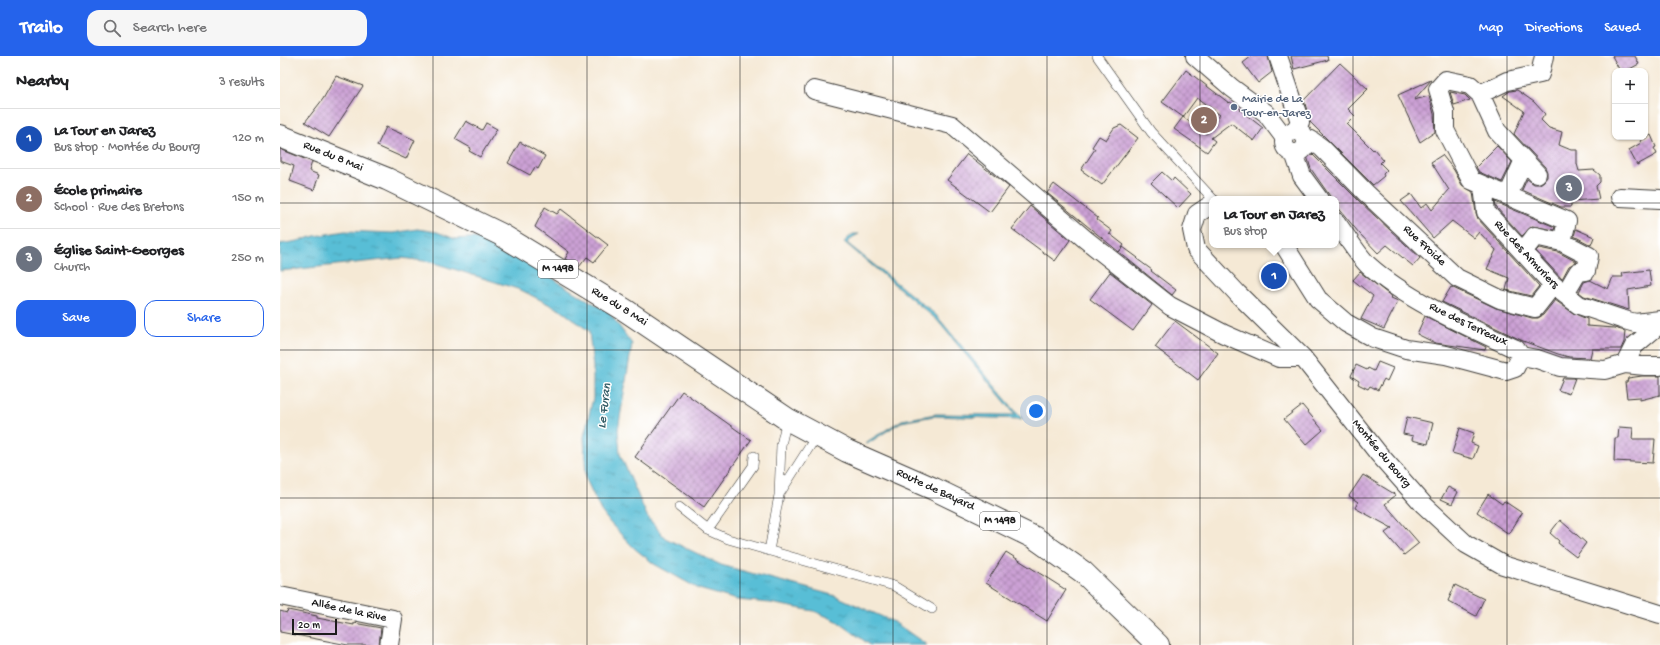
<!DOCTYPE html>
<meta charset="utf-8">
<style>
body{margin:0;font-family:"Gochi Hand",sans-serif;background:#f6f6f6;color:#202124}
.controls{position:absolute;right:12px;top:12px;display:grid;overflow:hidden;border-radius:8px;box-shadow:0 1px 3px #0004}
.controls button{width:36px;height:36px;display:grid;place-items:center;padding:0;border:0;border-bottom:1px solid #e0e0e0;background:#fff;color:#202124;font:20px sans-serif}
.scale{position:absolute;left:12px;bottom:10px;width:45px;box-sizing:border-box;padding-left:4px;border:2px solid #1c1c1c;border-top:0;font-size:11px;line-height:14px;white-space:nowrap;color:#1c1c1c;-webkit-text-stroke:3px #fff;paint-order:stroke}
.you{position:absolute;left:756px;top:355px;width:14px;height:14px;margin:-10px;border:3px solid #fff;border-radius:50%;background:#1a73e8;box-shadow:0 0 0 6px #1a73e833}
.badge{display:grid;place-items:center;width:26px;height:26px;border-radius:50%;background:#2563eb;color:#fff;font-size:13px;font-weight:700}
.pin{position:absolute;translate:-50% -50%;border:2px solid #fff;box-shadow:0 1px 4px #0006}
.popup{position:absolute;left:929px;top:140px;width:130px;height:52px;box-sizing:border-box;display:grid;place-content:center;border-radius:8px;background:#fff;filter:drop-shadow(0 1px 3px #0005);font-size:13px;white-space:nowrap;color:#757577}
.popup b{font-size:15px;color:#202124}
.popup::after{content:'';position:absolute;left:50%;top:100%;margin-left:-8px;border:8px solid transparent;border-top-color:#fff}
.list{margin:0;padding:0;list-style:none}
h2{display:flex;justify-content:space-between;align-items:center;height:52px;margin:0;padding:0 16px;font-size:17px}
h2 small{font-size:13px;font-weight:400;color:#757577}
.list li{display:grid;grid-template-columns:26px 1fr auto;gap:12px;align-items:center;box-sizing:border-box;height:60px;padding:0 16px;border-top:1px solid #e0e0e0}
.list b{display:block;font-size:15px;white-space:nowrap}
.list p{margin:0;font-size:13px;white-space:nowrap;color:#757577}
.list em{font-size:13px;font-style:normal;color:#757577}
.actions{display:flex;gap:8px;padding:12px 16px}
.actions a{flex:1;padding:9px 0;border:1px solid #2563eb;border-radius:12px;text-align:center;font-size:14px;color:#2563eb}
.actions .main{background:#2563eb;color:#fff}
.icon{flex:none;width:22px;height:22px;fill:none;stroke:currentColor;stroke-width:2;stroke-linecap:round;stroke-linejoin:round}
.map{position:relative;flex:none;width:1380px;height:589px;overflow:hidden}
header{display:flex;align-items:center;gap:24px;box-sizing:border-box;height:56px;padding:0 20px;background:#2563eb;color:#fff}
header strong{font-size:19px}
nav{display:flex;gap:22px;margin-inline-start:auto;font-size:14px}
.search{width:280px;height:36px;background:#f6f6f6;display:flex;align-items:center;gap:10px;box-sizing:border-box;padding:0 14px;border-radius:12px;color:#757577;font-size:15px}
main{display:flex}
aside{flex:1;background:#fff}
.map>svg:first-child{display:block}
</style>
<header>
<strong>Trailo</strong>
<div class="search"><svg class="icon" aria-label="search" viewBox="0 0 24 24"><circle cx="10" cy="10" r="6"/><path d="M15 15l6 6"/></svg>Search here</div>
<nav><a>Map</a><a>Directions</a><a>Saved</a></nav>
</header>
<main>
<aside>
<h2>Nearby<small>3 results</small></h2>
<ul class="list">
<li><span class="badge" style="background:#1a4fb4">1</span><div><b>La Tour en Jarez</b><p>Bus stop · Montée du Bourg</p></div><em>120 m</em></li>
<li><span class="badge" style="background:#8d6e63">2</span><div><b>École primaire</b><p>School · Rue des Bretons</p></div><em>150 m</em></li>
<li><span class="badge" style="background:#6b7280">3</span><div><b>Église Saint-Georges</b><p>Church</p></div><em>250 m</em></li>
</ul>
<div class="actions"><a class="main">Save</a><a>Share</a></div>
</aside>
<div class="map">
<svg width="1380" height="589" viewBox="0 0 1380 589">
<defs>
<pattern id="water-ripples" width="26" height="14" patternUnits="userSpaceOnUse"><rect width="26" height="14" fill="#58bed6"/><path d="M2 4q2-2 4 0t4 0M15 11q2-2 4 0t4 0" fill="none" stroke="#489aad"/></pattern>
<pattern id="building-cross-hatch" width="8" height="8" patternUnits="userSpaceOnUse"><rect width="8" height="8" fill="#cca1d5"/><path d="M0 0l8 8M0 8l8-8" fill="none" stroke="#a582ac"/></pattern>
</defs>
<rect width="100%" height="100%" fill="#fff"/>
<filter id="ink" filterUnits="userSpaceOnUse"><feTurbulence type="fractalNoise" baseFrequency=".025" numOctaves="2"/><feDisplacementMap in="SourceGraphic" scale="8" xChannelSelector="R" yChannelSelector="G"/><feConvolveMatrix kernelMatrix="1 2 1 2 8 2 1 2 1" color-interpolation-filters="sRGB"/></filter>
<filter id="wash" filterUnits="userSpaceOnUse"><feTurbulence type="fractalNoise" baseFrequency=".012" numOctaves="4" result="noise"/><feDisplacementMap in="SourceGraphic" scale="16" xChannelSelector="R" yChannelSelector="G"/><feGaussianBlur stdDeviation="0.9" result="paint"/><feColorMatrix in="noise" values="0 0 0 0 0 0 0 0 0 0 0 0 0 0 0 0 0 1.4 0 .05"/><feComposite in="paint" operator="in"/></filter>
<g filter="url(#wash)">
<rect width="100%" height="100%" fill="#f5e9d5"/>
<path fill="url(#water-ripples)" stroke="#3a6d79" d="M 137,173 L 157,176 L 175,183 L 192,182 L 213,184 L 294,236 L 329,256 L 352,288 L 338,374 L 340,398 L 367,460 L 385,482 L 441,509 L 556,540 L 614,566 L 647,589 L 590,589 L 557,565 L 534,555 L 490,547 L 457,544 L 419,533 L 374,508 L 354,492 L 331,468 L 321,455 L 306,423 L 304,380 L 313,342 L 313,311 L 309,275 L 282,255 L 241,234 L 151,206 L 122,202 L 0,215 L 0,188 L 18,185 L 35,180 L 65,175 L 113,177 Z
M 573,178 L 579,178 L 573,181 L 567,187 L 656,259 L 742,363 L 654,360 L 621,366 L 587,388 L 585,387 L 622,364 L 656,358 L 736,359 L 657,264 L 564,186 Z"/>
<g id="blocks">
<path fill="url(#building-cross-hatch)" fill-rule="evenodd" d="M 972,0 L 988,0 L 992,16 L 978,27 L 963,7 Z
M 1011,0 L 1047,0 L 1048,4 L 1014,13 Z
M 1332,0 L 1355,0 L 1359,8 L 1346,15 L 1340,15 Z
M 1060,7 L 1088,33 L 1068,53 L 1075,60 L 1067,68 L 1093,94 L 1094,93 L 1103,104 L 1100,107 L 1107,114 L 1103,118 L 1104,120 L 1093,129 L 1030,66 L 1024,44 Z
M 906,14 L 949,47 L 950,46 L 961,53 L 960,54 L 983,72 L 974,85 L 951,67 L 931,82 L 935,85 L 927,96 L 894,73 L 903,61 L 882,46 ZM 917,42 L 940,59 L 926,78 L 903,61 Z
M 56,20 L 83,30 L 49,81 L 25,66 L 43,43 Z
M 1151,24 L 1134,44 L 1149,40 L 1154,58 L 1155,76 L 1140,86 L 1118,39 Z
M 1237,34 L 1254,46 L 1265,58 L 1261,64 L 1269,72 L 1282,76 L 1279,89 L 1291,94 L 1297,94 L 1297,108 L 1299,115 L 1314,114 L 1320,119 L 1320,126 L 1316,130 L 1319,143 L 1291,145 L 1291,151 L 1281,151 L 1242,134 L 1247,123 L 1254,128 L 1260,128 L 1264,125 L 1267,121 L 1267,116 L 1265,111 L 1234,78 L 1244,55 L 1223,40 L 1230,35 Z
M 1170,36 L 1185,39 L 1190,44 L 1174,49 Z
M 186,65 L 202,74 L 206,67 L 217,73 L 200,101 L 189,95 L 191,92 L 175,83 Z
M 841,69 L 858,82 L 822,129 L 801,114 L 815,93 L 812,91 L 819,80 L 826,84 L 834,72 Z
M 106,71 L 135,84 L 126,103 L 97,90 Z
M 1371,79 L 1376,91 L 1374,92 L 1377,98 L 1357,109 L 1349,94 L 1361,87 L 1360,85 Z
M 240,86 L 265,100 L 258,113 L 255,111 L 250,119 L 228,107 Z
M 1217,90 L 1232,106 L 1222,126 L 1199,116 L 1196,111 Z
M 0,93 L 32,106 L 29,115 L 39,119 L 34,134 L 10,125 L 14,110 L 0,105 Z
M 1031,97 L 1079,145 L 1140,202 L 1133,210 L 1107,189 L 1098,197 L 1079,177 L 1056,149 L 1056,143 L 1052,143 L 1031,113 L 1027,100 Z
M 687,98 L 729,131 L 710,156 L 667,124 Z
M 1162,99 L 1174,114 L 1182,129 L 1193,136 L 1196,157 L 1198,163 L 1259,230 L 1251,240 L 1226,234 L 1229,222 L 1207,213 L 1216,194 L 1199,176 L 1194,182 L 1172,165 L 1153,182 L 1121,145 L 1131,138 L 1141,152 L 1147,147 L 1152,154 L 1169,134 L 1151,106 Z
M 882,116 L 892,125 L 894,122 L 911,138 L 898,152 L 871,127 Z
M 774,128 L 818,162 L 817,164 L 832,175 L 829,179 L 830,178 L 844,189 L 839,196 L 767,137 Z
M 1215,146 L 1275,171 L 1274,174 L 1252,170 L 1242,180 L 1216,151 Z
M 750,150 L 790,184 L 775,205 L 732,173 Z
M 265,151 L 277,158 L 281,153 L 328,189 L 314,206 L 307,201 L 299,211 L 285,203 L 289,196 L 255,171 Z
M 1296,173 L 1314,181 L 1311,189 L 1294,180 Z
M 843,191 L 858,202 L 857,203 L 872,214 L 871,215 L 896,234 L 892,239 L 839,196 Z
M 1259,192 L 1278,196 L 1297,206 L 1289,210 L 1282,223 L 1256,195 Z
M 1369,214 L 1371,230 L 1348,234 L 1349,254 L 1304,240 L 1299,236 L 1304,226 L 1310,224 L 1328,233 L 1333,221 L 1343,221 L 1342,217 Z
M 830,216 L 872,249 L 853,275 L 810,243 Z
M 1080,216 L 1112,241 L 1111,242 L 1118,245 L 1104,273 L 1081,263 L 1093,240 L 1073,224 Z
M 1171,231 L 1216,252 L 1252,262 L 1258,262 L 1263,259 L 1275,244 L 1293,257 L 1307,263 L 1307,270 L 1334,272 L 1345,275 L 1344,286 L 1341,293 L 1312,293 L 1310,302 L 1289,301 L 1278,298 L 1243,285 L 1162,246 Z
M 1145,260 L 1206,291 L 1205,294 L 1155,287 L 1137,278 Z
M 895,265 L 938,297 L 918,324 L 875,291 Z
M 1098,306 L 1113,312 L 1107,325 L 1104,323 L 1098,334 L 1090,330 L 1088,333 L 1078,328 L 1079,325 L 1071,320 L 1076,309 L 1087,314 L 1088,312 L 1094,315 Z
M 1362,320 L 1380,320 L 1380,339 L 1360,344 L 1360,341 L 1347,342 L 1345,326 L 1347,326 L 1348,322 Z
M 1283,322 L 1295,322 L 1289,338 L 1278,334 Z
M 402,335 L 471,384 L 424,451 L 355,401 Z
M 1022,349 L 1043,374 L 1026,389 L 1004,363 Z
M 1127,361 L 1153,367 L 1148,388 L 1132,384 L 1133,380 L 1123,378 Z
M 1339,371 L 1353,372 L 1352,383 L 1375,383 L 1373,407 L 1334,405 L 1335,382 L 1338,382 Z
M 1180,372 L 1194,377 L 1191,387 L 1198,390 L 1193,403 L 1172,397 Z
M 1083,419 L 1116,439 L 1105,448 L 1139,487 L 1124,499 L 1105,477 L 1112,472 L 1075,452 L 1078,446 L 1069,440 Z
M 1168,431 L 1178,436 L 1172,448 L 1161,443 Z
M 1208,438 L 1222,448 L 1224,445 L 1242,457 L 1229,478 L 1197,456 Z
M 1280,464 L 1306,487 L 1296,501 L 1278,487 L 1279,485 L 1270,477 Z
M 726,496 L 786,534 L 767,565 L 706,527 Z
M 1175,529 L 1204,543 L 1196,560 L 1168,545 Z
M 8,554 L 37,560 L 37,562 L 74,569 L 74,567 L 101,572 L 99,589 L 68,589 L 0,576 L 0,555 L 7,557 Z"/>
</g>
</g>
<g filter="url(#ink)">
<use href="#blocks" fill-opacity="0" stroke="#3d3b38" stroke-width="1"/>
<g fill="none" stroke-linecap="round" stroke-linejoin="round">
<g stroke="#3d3b38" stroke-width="10">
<path id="service" d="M 817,0 L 871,76 L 933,143
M 474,400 L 473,410 L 428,474 L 448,483 L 614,530 L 652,553
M 500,437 L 537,379
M 399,451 L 428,474
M 489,495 L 499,439 L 501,389 L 507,363"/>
</g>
<g stroke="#3d3b38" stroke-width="20">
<path id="minor" d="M 915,0 L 952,32 L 986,57 L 1004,81
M 998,0 L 1020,66 L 1015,74
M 1264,0 L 1260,18 L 1227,25 L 1200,38 L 1190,29 L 1166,24 L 1158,33 L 1165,56 L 1165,74 L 1191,124 L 1287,165 L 1282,186
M 534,34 L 672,69 L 805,183 L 890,250 L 944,278 L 999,302 L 1023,302
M 1200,38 L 1217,75 L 1257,118
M1004 86a11 11 0 1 1 22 0a11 11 0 1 1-22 0Z
M 1027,87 L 1031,84 L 1042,92 L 1086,137 L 1177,222 L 1220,243 L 1255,252 L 1273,229
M 1014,97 L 1022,120 L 1039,143
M 1203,130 L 1206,156 L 1273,229 L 1299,249 L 1341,263 L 1355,267 L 1380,264
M 1228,139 L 1244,104
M 1340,141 L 1380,143
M 932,148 L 917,158 L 912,174 L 916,193 L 958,238 L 1023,302 L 1098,397 L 1144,449 L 1186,488 L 1223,509 L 1380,558
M 1056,166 C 1066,179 1078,200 1089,210 C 1128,245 1189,271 1236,293 L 1241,300 L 1257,303 L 1280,311 L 1325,314 L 1345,308 L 1365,310 L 1380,310
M 1004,189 L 1038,243 L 1066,267 L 1093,282 L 1126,293 L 1166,299 L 1226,315 L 1235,312 L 1241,300
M 1240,193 L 1249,188 L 1255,180 L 1282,186 L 1309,200 L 1306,215 L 1298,216 L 1285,238
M 1345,308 L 1354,290 L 1380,268
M 0,540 L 113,563 L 109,589"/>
</g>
<g stroke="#3d3b38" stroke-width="24">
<path id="primary" d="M 0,80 L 107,123 L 220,178 L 345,254 L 507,363 L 567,395 L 654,433 L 755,482 L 803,516 L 878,589"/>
</g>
<use href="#service" stroke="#fff" stroke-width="9"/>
<use href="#minor" stroke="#fff" stroke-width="18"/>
<use href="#primary" stroke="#fff" stroke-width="22"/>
</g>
</g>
<path fill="none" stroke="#1c1c1c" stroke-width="1" stroke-opacity="0.55" d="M 153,0 L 153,589M 307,0 L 307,589M 460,0 L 460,589M 613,0 L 613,589M 767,0 L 767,589M 920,0 L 920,589M 1073,0 L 1073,589M 1227,0 L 1227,589M 0,147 L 1380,147M 0,294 L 1380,294M 0,442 L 1380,442"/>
<circle fill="#5c6f8a" stroke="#fff" stroke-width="1.5" cx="954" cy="51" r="4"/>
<g text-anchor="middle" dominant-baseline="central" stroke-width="3" stroke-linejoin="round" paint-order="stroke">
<g fill="#fff" stroke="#606060" stroke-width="1">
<rect x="258" y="204" width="40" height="18" rx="3"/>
<rect x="700" y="456" width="40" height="18" rx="3"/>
</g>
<g font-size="11" font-weight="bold" fill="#1c1c1c">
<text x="278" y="213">M 1498</text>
<text x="720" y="465">M 1498</text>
</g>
<g font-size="12" fill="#4e5e75" stroke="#fff" text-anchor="start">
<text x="962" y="44">Mairie de La<tspan x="962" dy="14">Tour-en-Jarez</tspan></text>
</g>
<g font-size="12" fill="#1c1c1c" stroke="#fff">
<text transform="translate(53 101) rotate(22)">Rue du 8 Mai</text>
<text transform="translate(1144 190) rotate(43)">Rue Froide</text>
<text transform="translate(1246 199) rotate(47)">Rue des Armuriers</text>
<text transform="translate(339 251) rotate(32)">Rue du 8 Mai</text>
<text transform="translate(1188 269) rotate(26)">Rue des Terreaux</text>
<text transform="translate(1101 398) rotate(50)">Montée du Bourg</text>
<text transform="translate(655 434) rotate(25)">Route de Bayard</text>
<text transform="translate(69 555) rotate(12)">Allée de la Rive</text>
</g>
<g font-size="13" font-style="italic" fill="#345d66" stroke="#fff">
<text transform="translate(325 350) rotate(-83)">Le Furan</text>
</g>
</g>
</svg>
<div class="controls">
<button>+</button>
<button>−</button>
</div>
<div class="scale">20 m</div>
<div class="you"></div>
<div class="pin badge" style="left:994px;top:220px;background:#1a4fb4">1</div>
<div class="popup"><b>La Tour en Jarez</b>Bus stop</div>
<div class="pin badge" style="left:924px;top:64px;background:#8d6e63">2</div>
<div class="pin badge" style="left:1289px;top:132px;background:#6b7280">3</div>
</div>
</main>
